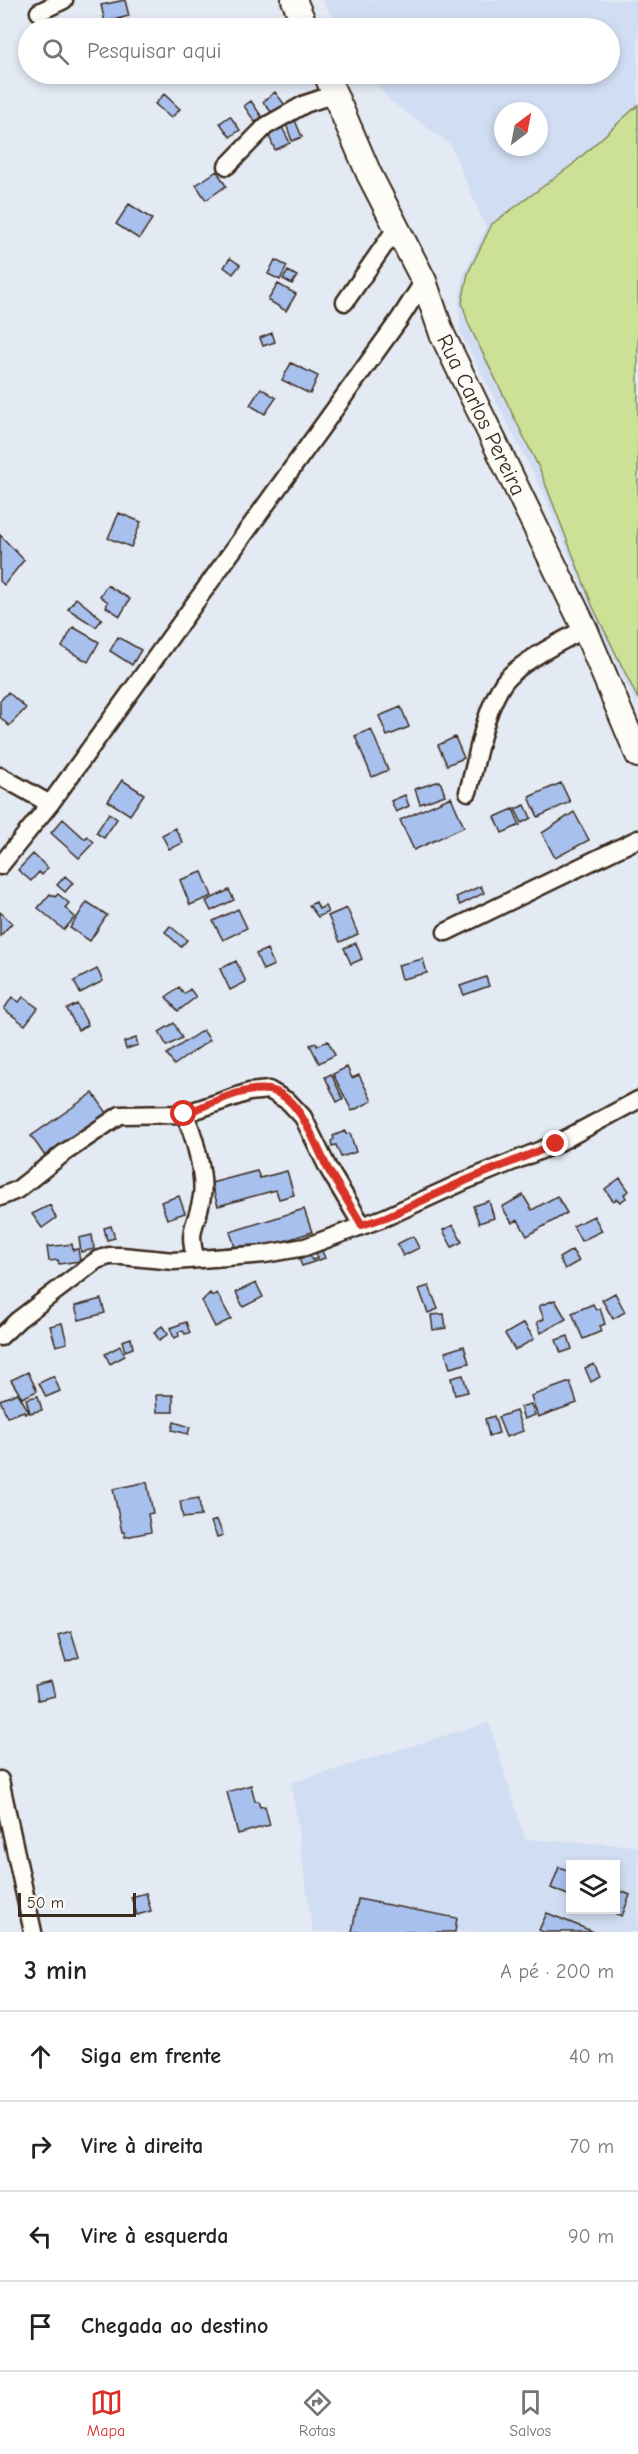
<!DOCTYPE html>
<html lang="pt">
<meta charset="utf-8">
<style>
body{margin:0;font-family:"Comic Neue",sans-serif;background:#f6f6f6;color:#222}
.controls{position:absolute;right:18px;bottom:18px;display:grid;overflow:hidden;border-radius:0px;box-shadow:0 3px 9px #0003}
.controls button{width:54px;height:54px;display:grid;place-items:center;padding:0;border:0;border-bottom:2px solid #e0e0e0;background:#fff;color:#222;font:30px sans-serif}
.compass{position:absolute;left:494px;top:102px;width:54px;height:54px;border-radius:50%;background:#fff;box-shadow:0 3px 9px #0003;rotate:32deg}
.scale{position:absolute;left:18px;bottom:15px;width:118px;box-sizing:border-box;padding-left:6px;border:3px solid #3b2a1e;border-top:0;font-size:16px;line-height:21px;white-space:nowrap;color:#3b2a1e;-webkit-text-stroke:4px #fdfcf7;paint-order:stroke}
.stop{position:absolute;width:18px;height:18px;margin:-14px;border:4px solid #d93025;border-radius:50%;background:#fff}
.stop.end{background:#d93025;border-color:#fff;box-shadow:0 2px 6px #0008}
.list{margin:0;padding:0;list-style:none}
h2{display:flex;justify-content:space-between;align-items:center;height:78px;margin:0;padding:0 24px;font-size:26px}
h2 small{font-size:20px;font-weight:400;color:#767676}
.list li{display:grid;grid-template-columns:39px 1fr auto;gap:18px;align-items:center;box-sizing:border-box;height:90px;padding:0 24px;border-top:2px solid #e0e0e0}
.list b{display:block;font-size:22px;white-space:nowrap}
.list em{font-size:20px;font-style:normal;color:#767676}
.icon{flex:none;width:33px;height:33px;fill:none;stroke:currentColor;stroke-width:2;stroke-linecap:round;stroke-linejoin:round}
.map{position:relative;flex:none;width:638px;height:1932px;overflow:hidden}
.search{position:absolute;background:#fff;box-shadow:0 3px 9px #0003;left:18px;right:18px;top:18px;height:66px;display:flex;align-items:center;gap:15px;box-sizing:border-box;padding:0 21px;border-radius:33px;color:#767676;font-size:22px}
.sheet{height:438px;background:#fff}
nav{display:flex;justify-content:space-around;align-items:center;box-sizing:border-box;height:84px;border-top:2px solid #e0e0e0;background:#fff;font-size:16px;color:#767676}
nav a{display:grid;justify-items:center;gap:3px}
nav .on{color:#d93025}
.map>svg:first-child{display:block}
</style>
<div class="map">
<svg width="638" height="1932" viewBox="0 0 638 1932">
<rect width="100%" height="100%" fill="#e3eaf4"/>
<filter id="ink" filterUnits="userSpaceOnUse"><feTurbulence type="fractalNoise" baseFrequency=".0167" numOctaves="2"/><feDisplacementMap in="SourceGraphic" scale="12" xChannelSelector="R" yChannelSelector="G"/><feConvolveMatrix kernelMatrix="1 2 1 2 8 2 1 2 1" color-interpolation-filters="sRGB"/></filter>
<g filter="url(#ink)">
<path fill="#d1ddf2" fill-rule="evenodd" d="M 322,0 L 638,0 L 638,708 L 593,614 L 544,494 L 460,332 L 459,300 L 463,275 L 486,228 L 450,144 L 389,100 L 370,74 L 610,74 L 610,28 L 340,28 ZM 503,111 L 539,111 L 539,147 L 503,147 Z
M 489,1722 L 525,1839 L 638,1846 L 638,1932 L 313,1932 L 291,1783 ZM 570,1864 L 616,1864 L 616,1910 L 570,1910 Z"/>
<path fill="#cde196" stroke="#84865a" stroke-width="1.5" d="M 638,105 L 638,699 L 593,607 L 540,470 L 468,323 L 462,302 L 468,273 L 492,224 L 572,165 Z"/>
<path fill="#a7c0ed" stroke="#3b2a1e" stroke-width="1.5" d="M 125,0 L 129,16 L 105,22 L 101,5 Z
M 121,19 L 125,28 L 103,28 L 102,26 Z
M 275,92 L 285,105 L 273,114 L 263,102 Z
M 164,94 L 180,109 L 171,118 L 155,104 Z
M 251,101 L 262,117 L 255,122 L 244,106 Z
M 230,116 L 240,130 L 230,137 L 220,123 Z
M 294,118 L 302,137 L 292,141 L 285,121 Z
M 280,123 L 290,143 L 275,150 L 266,129 Z
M 217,171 L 226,186 L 206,200 L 196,185 Z
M 129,204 L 152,219 L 139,239 L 116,224 Z
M 230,258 L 240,265 L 233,274 L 224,267 Z
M 275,260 L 287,266 L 280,280 L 268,274 Z
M 288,271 L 297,276 L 292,284 L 283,279 Z
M 278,284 L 296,294 L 286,311 L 268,300 Z
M 272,333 L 275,342 L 263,346 L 260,338 Z
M 291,363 L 318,376 L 310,394 L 282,380 Z
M 261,388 L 276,398 L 265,414 L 250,405 Z
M 119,513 L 141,522 L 131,547 L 108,538 Z
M 0,535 L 24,560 L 4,585 L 0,581 Z
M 107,585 L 130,599 L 120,616 L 106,607 L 108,602 L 100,596 Z
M 76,598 L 102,619 L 96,627 L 68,609 Z
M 73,627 L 99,642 L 88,662 L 62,647 Z
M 118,637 L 141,650 L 132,665 L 110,651 Z
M 8,692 L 26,708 L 9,726 L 0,717 L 0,701 Z
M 401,707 L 409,727 L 387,736 L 379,716 Z
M 371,729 L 388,770 L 372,777 L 355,736 Z
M 455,737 L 464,758 L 447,765 L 438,745 Z
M 122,780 L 144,794 L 130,815 L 108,801 Z
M 440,781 L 445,795 L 420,804 L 415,789 Z
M 561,783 L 570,802 L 538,817 L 529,797 Z
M 405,795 L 409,806 L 396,812 L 391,801 Z
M 451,797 L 464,827 L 414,850 L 400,820 Z
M 525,805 L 531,818 L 522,823 L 515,809 Z
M 513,809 L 520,825 L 502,833 L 495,817 Z
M 574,812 L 589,840 L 555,858 L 542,833 Z
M 109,813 L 117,819 L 104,838 L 96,833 Z
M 63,819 L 85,839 L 87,836 L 94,842 L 79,858 L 51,833 Z
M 175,828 L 183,843 L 169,849 L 162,835 Z
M 33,854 L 48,868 L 42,875 L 39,872 L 31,881 L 18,870 Z
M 202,872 L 212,896 L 190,905 L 180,880 Z
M 65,876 L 73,883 L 65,892 L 57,885 Z
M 481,886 L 484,893 L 460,905 L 456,897 Z
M 229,890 L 234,900 L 211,911 L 206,901 Z
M 50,894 L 55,897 L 58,894 L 69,903 L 65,908 L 75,917 L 64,930 L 38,908 Z
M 87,902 L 107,915 L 90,941 L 70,928 Z
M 316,902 L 319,909 L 325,906 L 328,912 L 318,917 L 309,905 Z
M 347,908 L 358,934 L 340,942 L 328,916 Z
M 238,909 L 247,928 L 223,940 L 213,921 Z
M 0,912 L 12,923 L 0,936 Z
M 170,926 L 187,940 L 181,947 L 165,932 Z
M 356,943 L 362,959 L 351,964 L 344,948 Z
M 267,949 L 274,965 L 263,970 L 256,954 Z
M 423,959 L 427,973 L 402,979 L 398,965 Z
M 236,961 L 246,982 L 230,990 L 220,969 Z
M 97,969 L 103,981 L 80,993 L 74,981 Z
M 486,977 L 489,986 L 464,995 L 460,986 Z
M 179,987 L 184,994 L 190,989 L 196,997 L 178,1011 L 166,997 Z
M 12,997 L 19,1002 L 23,997 L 38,1008 L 25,1025 L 4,1009 Z
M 77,1004 L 88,1025 L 78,1030 L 67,1009 Z
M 174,1023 L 182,1038 L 167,1046 L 159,1032 Z
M 203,1030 L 210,1040 L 174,1065 L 167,1054 Z
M 136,1038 L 138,1045 L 126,1049 L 124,1042 Z
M 328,1041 L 335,1055 L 319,1063 L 310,1045 L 316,1043 L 317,1046 Z
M 347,1067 L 352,1078 L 359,1075 L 372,1101 L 352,1111 L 333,1074 Z
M 331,1074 L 343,1099 L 337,1102 L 325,1077 Z
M 93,1093 L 107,1113 L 45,1156 L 31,1136 Z
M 345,1131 L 346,1134 L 350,1133 L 356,1152 L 341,1157 L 336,1145 L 332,1146 L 331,1141 L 334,1139 L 333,1136 Z
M 257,1171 L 260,1178 L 287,1171 L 294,1195 L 279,1199 L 276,1190 L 218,1206 L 211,1183 Z
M 620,1178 L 629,1191 L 624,1194 L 626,1198 L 620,1202 L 617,1199 L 613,1201 L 605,1189 Z
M 523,1195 L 532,1210 L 557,1196 L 567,1213 L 527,1236 L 518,1220 L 512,1223 L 502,1207 Z
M 179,1196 L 185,1213 L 167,1219 L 161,1202 Z
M 489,1201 L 494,1218 L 479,1223 L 473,1206 Z
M 50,1205 L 56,1218 L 42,1228 L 32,1214 Z
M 304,1209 L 312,1232 L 238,1256 L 230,1232 Z
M 594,1216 L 602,1231 L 581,1241 L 573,1226 Z
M 453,1225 L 462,1242 L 452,1247 L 443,1230 Z
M 111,1226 L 115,1238 L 107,1240 L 104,1228 Z
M 92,1235 L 94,1249 L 81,1252 L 79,1238 Z
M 413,1236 L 419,1248 L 403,1256 L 397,1244 Z
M 72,1244 L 73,1250 L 78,1249 L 80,1261 L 59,1264 L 58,1260 L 49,1261 L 47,1247 Z
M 572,1250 L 579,1261 L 565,1269 L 559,1258 Z
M 322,1251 L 325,1258 L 302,1266 L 299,1259 L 310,1255 L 312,1260 L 318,1258 L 316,1253 Z
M 256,1283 L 263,1297 L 243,1307 L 236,1292 Z
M 429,1286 L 438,1309 L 428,1313 L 419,1289 Z
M 210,1293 L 212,1296 L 217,1293 L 231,1319 L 215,1327 L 202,1301 Z
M 615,1293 L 625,1312 L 613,1319 L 602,1300 Z
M 101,1299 L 105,1313 L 79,1320 L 75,1306 Z
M 555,1300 L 566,1319 L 541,1333 L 537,1322 L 544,1319 L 539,1306 Z
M 593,1304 L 596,1310 L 600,1308 L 605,1324 L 600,1326 L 602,1331 L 583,1339 L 572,1313 Z
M 444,1314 L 446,1328 L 433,1330 L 431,1315 Z
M 186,1322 L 190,1333 L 185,1334 L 183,1331 L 178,1332 L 179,1336 L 174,1338 L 170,1328 Z
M 62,1323 L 67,1343 L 56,1346 L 50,1326 Z
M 524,1323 L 534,1339 L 515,1350 L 505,1334 Z
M 162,1326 L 168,1334 L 159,1340 L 154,1332 Z
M 568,1336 L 572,1349 L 561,1353 L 556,1340 Z
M 131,1338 L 133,1348 L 125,1351 L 122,1341 Z
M 120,1346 L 125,1356 L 110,1364 L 105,1354 Z
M 464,1346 L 469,1363 L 450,1368 L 445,1352 Z
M 594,1364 L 600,1377 L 591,1382 L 585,1368 Z
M 28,1372 L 37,1391 L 22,1398 L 11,1380 Z
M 463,1375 L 468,1392 L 455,1395 L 451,1378 Z
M 54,1376 L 60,1391 L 46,1397 L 39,1383 Z
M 570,1382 L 577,1403 L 538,1417 L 531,1396 Z
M 18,1393 L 29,1412 L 25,1414 L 24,1411 L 7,1417 L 0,1400 Z
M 156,1395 L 173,1395 L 173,1412 L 157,1412 Z
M 38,1396 L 42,1410 L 30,1413 L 26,1399 Z
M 531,1404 L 535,1415 L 524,1419 L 520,1407 Z
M 516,1411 L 523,1431 L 506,1437 L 498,1417 Z
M 494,1416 L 499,1433 L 489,1436 L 485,1419 Z
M 174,1422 L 190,1427 L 188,1434 L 172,1430 Z
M 147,1482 L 153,1513 L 148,1514 L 151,1532 L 125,1537 L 124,1532 L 122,1532 L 113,1489 Z
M 199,1498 L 201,1516 L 183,1518 L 180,1501 Z
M 217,1520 L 223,1535 L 217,1537 L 211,1522 Z
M 71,1631 L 79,1657 L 66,1662 L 58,1635 Z
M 51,1681 L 55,1696 L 38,1700 L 35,1685 Z
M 251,1785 L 255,1801 L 258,1801 L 260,1807 L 265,1806 L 270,1825 L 238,1834 L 227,1792 Z
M 559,1867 L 570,1871 L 570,1896 L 551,1888 Z
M 616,1889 L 630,1895 L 622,1916 L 605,1910 L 616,1910 Z
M 146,1893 L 151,1911 L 137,1915 L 131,1897 Z
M 358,1899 L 457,1918 L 455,1932 L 352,1932 Z
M 547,1913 L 594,1932 L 543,1932 L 539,1930 Z"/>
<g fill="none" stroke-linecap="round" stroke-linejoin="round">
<g stroke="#3b2a1e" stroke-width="21">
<path id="street" d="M 39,12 L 64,0
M 227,166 L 266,126 L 305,104 L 335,94
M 345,302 L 397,227
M 0,776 L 50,804
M 468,792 C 478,757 483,713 504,682 C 518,663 563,640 585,629
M 0,866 L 50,804 L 399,320 L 424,281
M 446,932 L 638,839
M 184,1114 C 194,1132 205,1176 202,1196 C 198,1225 186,1227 196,1259
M 0,1197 L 17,1190 L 64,1153 L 120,1115 L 184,1114 L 249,1092 L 269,1090 L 289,1102 L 303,1117 L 328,1168 L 362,1225
M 0,1337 L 18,1320 L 97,1260 L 109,1256 L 122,1256 L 174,1261 L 265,1254 L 305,1247 L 386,1217 L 467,1180 L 556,1144 L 638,1100
M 0,1780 L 33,1932"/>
</g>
<g stroke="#3b2a1e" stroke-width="28">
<g id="secondary">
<path d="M 294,0 L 306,28"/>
<path id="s1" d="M 326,74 L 369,174 L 424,281 L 442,334 L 585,629 L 638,755"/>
</g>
</g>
<use href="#street" stroke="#fdfcf7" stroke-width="16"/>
<use href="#secondary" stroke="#fdfcf7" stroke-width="24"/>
</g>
</g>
<g fill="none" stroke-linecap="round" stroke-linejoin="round" filter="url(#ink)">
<path stroke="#d93025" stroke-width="8" d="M 184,1114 C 209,1105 242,1086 269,1090 C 300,1095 315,1145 328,1169 C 339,1188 351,1206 362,1225 L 386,1217 L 467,1180 L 556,1144"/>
</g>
<g text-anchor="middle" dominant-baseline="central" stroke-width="5" stroke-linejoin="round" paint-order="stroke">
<g font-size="22" fill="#3b2a1e" stroke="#fdfcf7">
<text stroke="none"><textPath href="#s1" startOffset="375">Rua Carlos Pereira</textPath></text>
</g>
</g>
</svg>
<div class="controls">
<button><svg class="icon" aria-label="layers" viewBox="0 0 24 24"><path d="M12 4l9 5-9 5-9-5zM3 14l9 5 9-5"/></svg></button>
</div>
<svg class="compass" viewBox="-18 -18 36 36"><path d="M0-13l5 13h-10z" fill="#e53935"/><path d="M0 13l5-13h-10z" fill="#767676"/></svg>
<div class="scale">50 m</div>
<div class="stop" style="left:184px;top:1114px"></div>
<div class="stop end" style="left:556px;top:1144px"></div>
<div class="search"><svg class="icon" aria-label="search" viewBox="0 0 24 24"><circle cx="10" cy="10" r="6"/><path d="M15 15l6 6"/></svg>Pesquisar aqui</div>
</div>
<section class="sheet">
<h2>3 min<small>A pé · 200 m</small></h2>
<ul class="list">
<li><svg class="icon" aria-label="ahead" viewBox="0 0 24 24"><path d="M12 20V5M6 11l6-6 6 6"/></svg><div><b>Siga em frente</b></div><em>40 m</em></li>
<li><svg class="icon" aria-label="right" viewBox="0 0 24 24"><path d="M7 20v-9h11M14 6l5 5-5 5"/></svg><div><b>Vire à direita</b></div><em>70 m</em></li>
<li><svg class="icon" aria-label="left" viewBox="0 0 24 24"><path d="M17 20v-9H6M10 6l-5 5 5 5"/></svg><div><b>Vire à esquerda</b></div><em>90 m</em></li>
<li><svg class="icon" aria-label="arrive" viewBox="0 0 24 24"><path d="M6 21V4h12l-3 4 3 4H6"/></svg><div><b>Chegada ao destino</b></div></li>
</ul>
</section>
<nav>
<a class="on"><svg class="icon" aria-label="map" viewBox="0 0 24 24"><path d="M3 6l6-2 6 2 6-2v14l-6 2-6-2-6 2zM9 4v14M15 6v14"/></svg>Mapa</a>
<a><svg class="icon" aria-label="directions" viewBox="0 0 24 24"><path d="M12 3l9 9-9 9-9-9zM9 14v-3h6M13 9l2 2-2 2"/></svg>Rotas</a>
<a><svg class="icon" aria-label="saved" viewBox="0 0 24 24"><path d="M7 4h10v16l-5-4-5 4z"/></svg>Salvos</a>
</nav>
